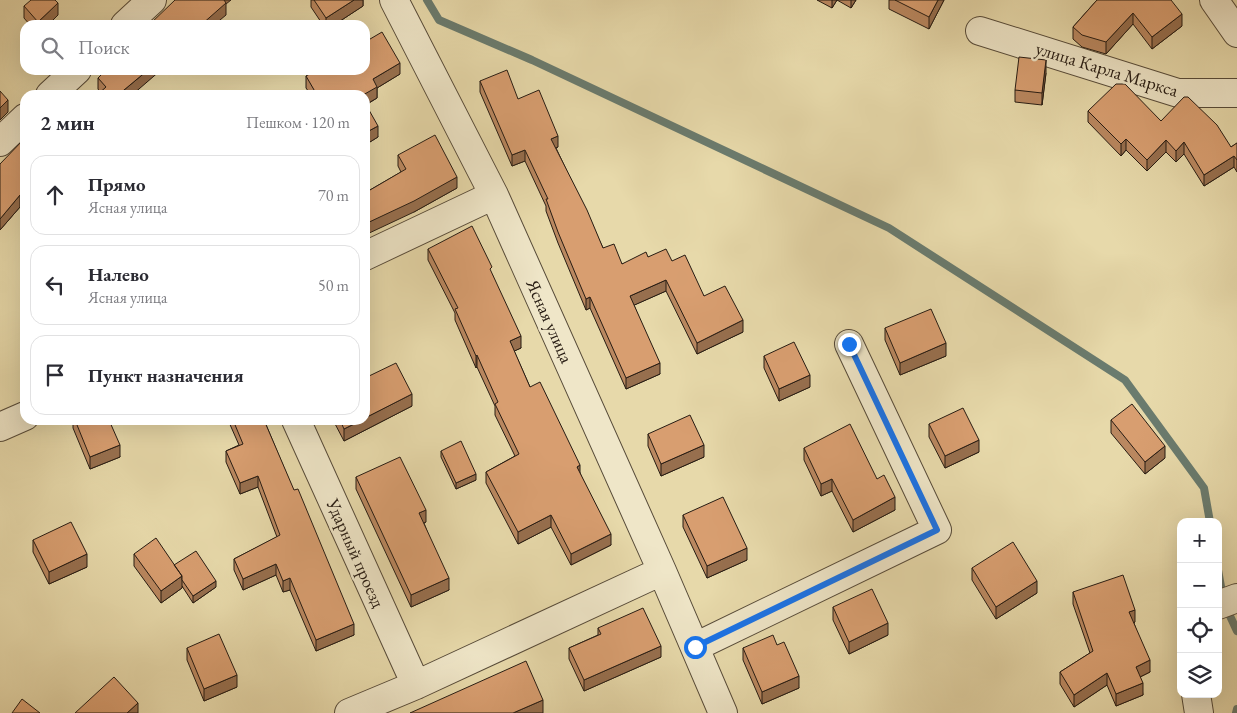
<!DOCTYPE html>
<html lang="ru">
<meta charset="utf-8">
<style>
body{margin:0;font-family:"EB Garamond",serif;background:#f2f2f3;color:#2b2b33}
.controls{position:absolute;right:15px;bottom:15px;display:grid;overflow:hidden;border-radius:10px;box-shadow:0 5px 20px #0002}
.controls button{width:45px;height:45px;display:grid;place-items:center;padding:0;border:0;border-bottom:1px solid #e1e1e2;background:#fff;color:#2b2b33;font:25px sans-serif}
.stop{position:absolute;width:15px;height:15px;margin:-11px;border:4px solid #1a73e8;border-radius:50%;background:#fff}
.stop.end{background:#1a73e8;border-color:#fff;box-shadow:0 1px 5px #0008}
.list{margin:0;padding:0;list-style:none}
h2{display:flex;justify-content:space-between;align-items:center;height:65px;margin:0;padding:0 20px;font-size:21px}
h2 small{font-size:16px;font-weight:400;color:#7c7c81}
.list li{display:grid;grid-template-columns:32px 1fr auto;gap:15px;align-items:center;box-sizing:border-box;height:80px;margin:0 10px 10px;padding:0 10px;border:1px solid #e1e1e2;border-radius:15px}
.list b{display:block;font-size:19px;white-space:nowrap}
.list p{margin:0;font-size:16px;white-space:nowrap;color:#7c7c81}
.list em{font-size:16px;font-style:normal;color:#7c7c81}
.icon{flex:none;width:28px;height:28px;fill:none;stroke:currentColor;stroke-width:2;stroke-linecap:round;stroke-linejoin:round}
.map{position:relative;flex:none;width:1237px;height:713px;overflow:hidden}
.search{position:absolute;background:#fff;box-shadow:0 5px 20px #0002;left:20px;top:20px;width:350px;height:55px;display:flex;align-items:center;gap:12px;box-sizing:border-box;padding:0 18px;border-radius:15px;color:#7c7c81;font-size:19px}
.panel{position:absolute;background:#fff;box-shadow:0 5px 20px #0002;left:20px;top:90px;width:350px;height:335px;border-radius:15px}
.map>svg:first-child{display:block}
</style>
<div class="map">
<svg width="1237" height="713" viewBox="0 0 1237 713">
<rect width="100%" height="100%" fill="#e7d9aa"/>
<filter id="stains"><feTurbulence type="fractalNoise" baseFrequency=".004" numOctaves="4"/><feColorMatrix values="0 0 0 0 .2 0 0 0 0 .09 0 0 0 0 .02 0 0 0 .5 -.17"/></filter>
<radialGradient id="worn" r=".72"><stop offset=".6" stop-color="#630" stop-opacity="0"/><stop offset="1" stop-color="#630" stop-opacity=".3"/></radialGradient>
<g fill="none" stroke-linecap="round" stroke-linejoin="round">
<path stroke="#6a7b6e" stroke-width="8" d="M 427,0 L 439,20 L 532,60 L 889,228 L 1125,380 L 1204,488 L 1210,522
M 1218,570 L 1224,603 L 1237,631
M 1236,713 L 1237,709"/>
<g stroke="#574b39" stroke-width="30">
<path id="minor" d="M 394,0 L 494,195 L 662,571 L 723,713
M 1214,0 L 1237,33
M 125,25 L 152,0
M 980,31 L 1178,93 L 1237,93
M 50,95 L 77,70
M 0,142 L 25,118
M 365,256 L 494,195
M 296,420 L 416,685
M 0,427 L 25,416
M 1218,605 L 1237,598
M 695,647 L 937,530 L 849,344
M 1196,694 L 1199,713
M 349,713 L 416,685 L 649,577"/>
</g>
<use href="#minor" stroke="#efe6c8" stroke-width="28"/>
</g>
<path fill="#ba8860" stroke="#271c13" d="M 311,0 L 363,0 L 363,6 L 334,25 L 323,25 L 311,7 Z
M 817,0 L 856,0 L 851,8 L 837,0 L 832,8 Z
M 889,0 L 944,0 L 929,29 L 889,9 Z
M 1097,0 L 1182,26 L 1152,49 L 1133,24 L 1106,54 L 1082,47 L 1073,39 L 1073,27 Z
M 24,6 L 58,15 L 48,25 L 30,25 L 24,18 Z
M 1046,73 L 1042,105 L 1015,102 L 1015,90 Z
M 400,74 L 377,88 L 377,98 L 366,105 L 378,137 L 365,145 L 365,95 L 311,95 L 306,88 L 306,76 Z
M 98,78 L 132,95 L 100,92 L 98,89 Z
M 480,81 L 518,99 L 558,147 L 556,148 L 603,248 L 622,264 L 648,257 L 672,261 L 704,296 L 743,332 L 697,354 L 666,291 L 634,305 L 660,374 L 626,389 L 590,308 L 586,310 L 558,243 L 546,211 L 546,206 L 525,161 L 512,166 L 480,92 Z
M 1088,111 L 1161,121 L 1231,147 L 1237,143 L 1237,172 L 1234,167 L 1204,186 L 1184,154 L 1176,162 L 1166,152 L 1147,171 L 1126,150 L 1121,156 L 1088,122 Z
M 25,138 L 25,211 L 20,207 L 0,230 Z
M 398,155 L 457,188 L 414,212 L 370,190 L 401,172 L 398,166 Z
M 428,249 L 492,274 L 521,348 L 514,351 L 530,387 L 580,473 L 611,545 L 571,565 L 551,527 L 518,544 L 486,483 L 486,472 L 515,456 L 495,415 L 495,406 L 477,367 L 476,368 L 455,320 L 455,313 L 428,260 Z
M 885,328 L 946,356 L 900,375 L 885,340 Z
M 764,356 L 810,387 L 779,401 L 764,368 Z
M 367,377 L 412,406 L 344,441 L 333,420 L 365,420 Z
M 73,420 L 109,420 L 120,457 L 90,469 L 73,428 Z
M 228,420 L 264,420 L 354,635 L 316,651 L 290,590 L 283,592 L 276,575 L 243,590 L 234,570 L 234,559 L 277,537 L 258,487 L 240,494 L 226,462 L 226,451 L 239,445 Z
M 1111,420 L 1165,458 L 1145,474 L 1111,433 Z
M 929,424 L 979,452 L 945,468 L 929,437 Z
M 648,434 L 704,457 L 661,476 L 648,446 Z
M 804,448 L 877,479 L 895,510 L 853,532 L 832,491 L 821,496 L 804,460 Z
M 441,451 L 476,480 L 456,489 L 441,457 Z
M 356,477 L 426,522 L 424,523 L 449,590 L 411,607 L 356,489 Z
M 683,515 L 747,560 L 707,578 L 683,527 Z
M 33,540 L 87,567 L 49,584 L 33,552 Z
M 134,554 L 174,565 L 216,587 L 193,603 L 182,586 L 182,588 L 161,603 L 134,566 Z
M 972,568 L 1037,593 L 996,619 L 972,580 Z
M 1073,592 L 1135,622 L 1134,623 L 1150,672 L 1140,677 L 1143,695 L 1116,706 L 1107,685 L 1074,707 L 1060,684 L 1060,672 L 1090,653 L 1073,604 Z
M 833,607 L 888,635 L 849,654 L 833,620 Z
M 598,628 L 661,657 L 584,691 L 569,659 L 569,648 L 598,635 Z
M 777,645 L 799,688 L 762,704 L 743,660 L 743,648 Z
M 187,648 L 237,687 L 204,701 L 187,660 Z"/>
<path fill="#976f4e" stroke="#271c13" d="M 221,0 L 231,0 L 226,4 L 226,15 L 214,25 L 201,25 Z
M 354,0 L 363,0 L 363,6 L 334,25 L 326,25 L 326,18 Z
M 832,0 L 837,0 L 832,8 Z
M 851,0 L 856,0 L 851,8 Z
M 938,0 L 944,0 L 929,29 L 929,17 Z
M 58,3 L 58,15 L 48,25 L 38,25 L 38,22 Z
M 1133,13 L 1133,24 L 1106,54 L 1106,42 Z
M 1182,14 L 1182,26 L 1152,49 L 1152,37 Z
M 1046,60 L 1046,73 L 1042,105 L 1042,93 Z
M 400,63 L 400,74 L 377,88 L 377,98 L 365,105 L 365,95 L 363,95 L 373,79 Z
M 148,70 L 161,70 L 132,95 L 118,95 Z
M 8,100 L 8,112 L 0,120 L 0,108 Z
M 378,126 L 378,137 L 365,145 L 365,133 Z
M 558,136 L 558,147 L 551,150 L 551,139 Z
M 1126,139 L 1126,150 L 1121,156 L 1121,144 Z
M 1166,140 L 1166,152 L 1147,171 L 1147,160 Z
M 1184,142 L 1184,154 L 1176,162 L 1176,151 Z
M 525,150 L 525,161 L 512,166 L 512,155 Z
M 1234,156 L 1234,167 L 1204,186 L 1204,175 Z
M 457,177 L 457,188 L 414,212 L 365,235 L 365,224 Z
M 20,195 L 20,207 L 0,230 L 0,219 Z
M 666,280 L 666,291 L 630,307 L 630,296 Z
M 590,297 L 590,308 L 586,310 L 586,299 Z
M 743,320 L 743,332 L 697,354 L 697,343 Z
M 521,336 L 521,348 L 510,353 L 510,341 Z
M 946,343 L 946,356 L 900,375 L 900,363 Z
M 477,355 L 477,367 L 476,368 L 476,356 Z
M 660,363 L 660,374 L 626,389 L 626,378 Z
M 810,375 L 810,387 L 779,401 L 779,389 Z
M 412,394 L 412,406 L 344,441 L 344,429 L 362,420 L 365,420 L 365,418 Z
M 979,440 L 979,452 L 945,468 L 945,456 Z
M 120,445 L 120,457 L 90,469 L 90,457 Z
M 704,445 L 704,457 L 661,476 L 661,464 Z
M 1165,446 L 1165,458 L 1145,474 L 1145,462 Z
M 580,465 L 580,477 L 577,467 Z
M 476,474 L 476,480 L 456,489 L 456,483 Z
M 258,476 L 258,487 L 240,494 L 240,483 Z
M 832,479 L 832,491 L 821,496 L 821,484 Z
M 895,497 L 895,510 L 853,532 L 853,520 Z
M 426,510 L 426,522 L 419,525 L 419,513 Z
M 551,515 L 551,527 L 518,544 L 518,532 Z
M 611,534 L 611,545 L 571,565 L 571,554 Z
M 747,548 L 747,560 L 707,578 L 707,566 Z
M 87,554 L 87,567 L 49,584 L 49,572 Z
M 276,564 L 276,575 L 243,590 L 243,579 Z
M 182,576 L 182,588 L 161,603 L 161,591 Z
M 290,578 L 290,590 L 283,592 L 283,581 Z
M 449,578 L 449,590 L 411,607 L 411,595 Z
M 216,581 L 216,587 L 193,603 L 193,596 Z
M 1037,581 L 1037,593 L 996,619 L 996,607 Z
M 1135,610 L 1135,622 L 1129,624 L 1129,612 Z
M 888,623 L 888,635 L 849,654 L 849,642 Z
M 354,624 L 354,635 L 316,651 L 316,640 Z
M 661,646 L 661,657 L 584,691 L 584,680 Z
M 1150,660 L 1150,672 L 1136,679 L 1136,667 Z
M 1107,673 L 1107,685 L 1074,707 L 1074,695 Z
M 237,675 L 237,687 L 204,701 L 204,689 Z
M 799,676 L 799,688 L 762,704 L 762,692 Z
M 1143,683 L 1143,695 L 1116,706 L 1116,694 Z
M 543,700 L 543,713 L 513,713 Z
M 138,703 L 138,713 L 127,713 Z"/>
<path fill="#d89e70" stroke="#271c13" d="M 31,0 L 55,0 L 58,3 L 38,22 L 24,6 Z
M 175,0 L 224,0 L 226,3 L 201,25 L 149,25 Z
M 314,0 L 354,0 L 326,18 Z
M 895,0 L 938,0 L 929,17 Z
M 1097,0 L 1171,0 L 1182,14 L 1152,37 L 1133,13 L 1106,42 L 1082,35 L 1073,27 Z
M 382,32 L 400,63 L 373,79 L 377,87 L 363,95 L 317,95 L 306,76 L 317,70 L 365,70 L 365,42 Z
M 1019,57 L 1046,60 L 1042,93 L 1015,90 Z
M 106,70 L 148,70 L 118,95 L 97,95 L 106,87 L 98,78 Z
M 507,70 L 518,99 L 539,90 L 558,136 L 551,139 L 587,210 L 603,248 L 614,244 L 622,264 L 646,252 L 648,257 L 666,249 L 672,261 L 685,255 L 704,296 L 725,286 L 743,320 L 697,343 L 666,280 L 630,296 L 660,363 L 626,378 L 590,297 L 586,299 L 558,232 L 546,199 L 548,199 L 525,150 L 512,155 L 480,81 Z
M 1116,84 L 1125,84 L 1161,121 L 1184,97 L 1188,97 L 1217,125 L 1231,147 L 1237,143 L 1237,160 L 1234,156 L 1204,175 L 1184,142 L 1176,151 L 1166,140 L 1147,160 L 1126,139 L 1121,144 L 1088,111 Z
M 0,91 L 8,100 L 0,108 Z
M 365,103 L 378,126 L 365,133 Z
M 435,135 L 457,177 L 414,201 L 365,224 L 365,180 L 370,190 L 406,169 L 398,155 Z
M 25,138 L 25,200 L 20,195 L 0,219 L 0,164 Z
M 472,226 L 492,267 L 490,269 L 521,336 L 510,341 L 530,387 L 540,382 L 580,465 L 577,467 L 611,534 L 571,554 L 551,515 L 518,532 L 486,472 L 519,454 L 495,404 L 498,402 L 477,355 L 476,356 L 455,309 L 458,308 L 428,249 Z
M 931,309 L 946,343 L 900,363 L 885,328 Z
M 794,342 L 810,375 L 779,389 L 764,356 Z
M 396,363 L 412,394 L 365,418 L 365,373 L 367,377 Z
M 1132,404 L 1165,446 L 1145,462 L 1111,420 Z
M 963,408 L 979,440 L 945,456 L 929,424 Z
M 690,415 L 704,445 L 661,464 L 648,434 Z
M 75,420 L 109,420 L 120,445 L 90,457 Z
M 233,420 L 264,420 L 294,490 L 298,489 L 354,624 L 316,640 L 290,578 L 283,581 L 276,564 L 243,579 L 234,559 L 280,535 L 258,476 L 240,483 L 226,451 L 243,444 Z
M 340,420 L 362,420 L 344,429 Z
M 850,424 L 877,479 L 884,475 L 895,497 L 853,520 L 832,479 L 821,484 L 804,448 Z
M 461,441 L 476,474 L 456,483 L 441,451 Z
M 400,457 L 426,510 L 419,513 L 449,578 L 411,595 L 356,477 Z
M 723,497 L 747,548 L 707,566 L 683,515 Z
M 71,522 L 87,554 L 49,572 L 33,540 Z
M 156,538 L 182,576 L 161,591 L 134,554 Z
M 1013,542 L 1037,581 L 996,607 L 972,568 Z
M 196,551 L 216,581 L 193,596 L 182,580 L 182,576 L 174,565 Z
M 1123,575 L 1135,610 L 1129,612 L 1150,660 L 1136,667 L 1143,683 L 1116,694 L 1107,673 L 1074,695 L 1060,672 L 1093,651 L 1073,592 Z
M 872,589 L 888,623 L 849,642 L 833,607 Z
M 643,608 L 661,646 L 584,680 L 569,648 L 601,634 L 598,628 Z
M 219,634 L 237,675 L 204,689 L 187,648 Z
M 773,635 L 777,645 L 784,642 L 799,676 L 762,692 L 743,648 Z
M 526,661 L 543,700 L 513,713 L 410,713 Z
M 114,677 L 138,703 L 127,713 L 75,713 Z
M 22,699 L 40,713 L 12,713 Z"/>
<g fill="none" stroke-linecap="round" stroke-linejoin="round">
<path stroke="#1a73e8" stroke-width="6" d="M 695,647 L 937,530 L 849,344"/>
</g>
<g text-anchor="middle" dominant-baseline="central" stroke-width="5" stroke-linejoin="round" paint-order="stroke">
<g font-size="18" fill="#271c13" stroke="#efe6c8">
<text transform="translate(1107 69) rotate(17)">улица Карла Маркса</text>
<text transform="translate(550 321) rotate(66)">Ясная улица</text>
<text transform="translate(356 553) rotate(66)">Ударный проезд</text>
</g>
</g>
<rect width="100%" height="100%" filter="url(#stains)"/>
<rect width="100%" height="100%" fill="url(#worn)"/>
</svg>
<div class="controls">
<button>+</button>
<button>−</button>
<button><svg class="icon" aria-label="locate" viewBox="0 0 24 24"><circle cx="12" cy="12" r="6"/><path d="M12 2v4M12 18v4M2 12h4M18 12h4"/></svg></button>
<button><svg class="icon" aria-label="layers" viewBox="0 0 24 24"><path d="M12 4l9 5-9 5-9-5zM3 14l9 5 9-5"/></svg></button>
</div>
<div class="stop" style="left:695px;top:647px"></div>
<div class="stop end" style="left:849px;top:344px"></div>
<div class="search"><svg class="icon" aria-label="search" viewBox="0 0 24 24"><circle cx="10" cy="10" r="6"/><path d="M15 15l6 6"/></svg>Поиск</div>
<section class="panel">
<h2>2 мин<small>Пешком · 120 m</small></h2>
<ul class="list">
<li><svg class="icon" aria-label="ahead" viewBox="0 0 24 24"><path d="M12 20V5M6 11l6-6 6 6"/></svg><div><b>Прямо</b><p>Ясная улица</p></div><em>70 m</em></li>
<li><svg class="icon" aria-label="left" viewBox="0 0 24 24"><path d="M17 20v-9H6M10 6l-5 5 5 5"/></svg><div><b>Налево</b><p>Ясная улица</p></div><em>50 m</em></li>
<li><svg class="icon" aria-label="arrive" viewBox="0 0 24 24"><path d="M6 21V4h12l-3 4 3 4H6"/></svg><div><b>Пункт назначения</b></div></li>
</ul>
</section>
</div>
